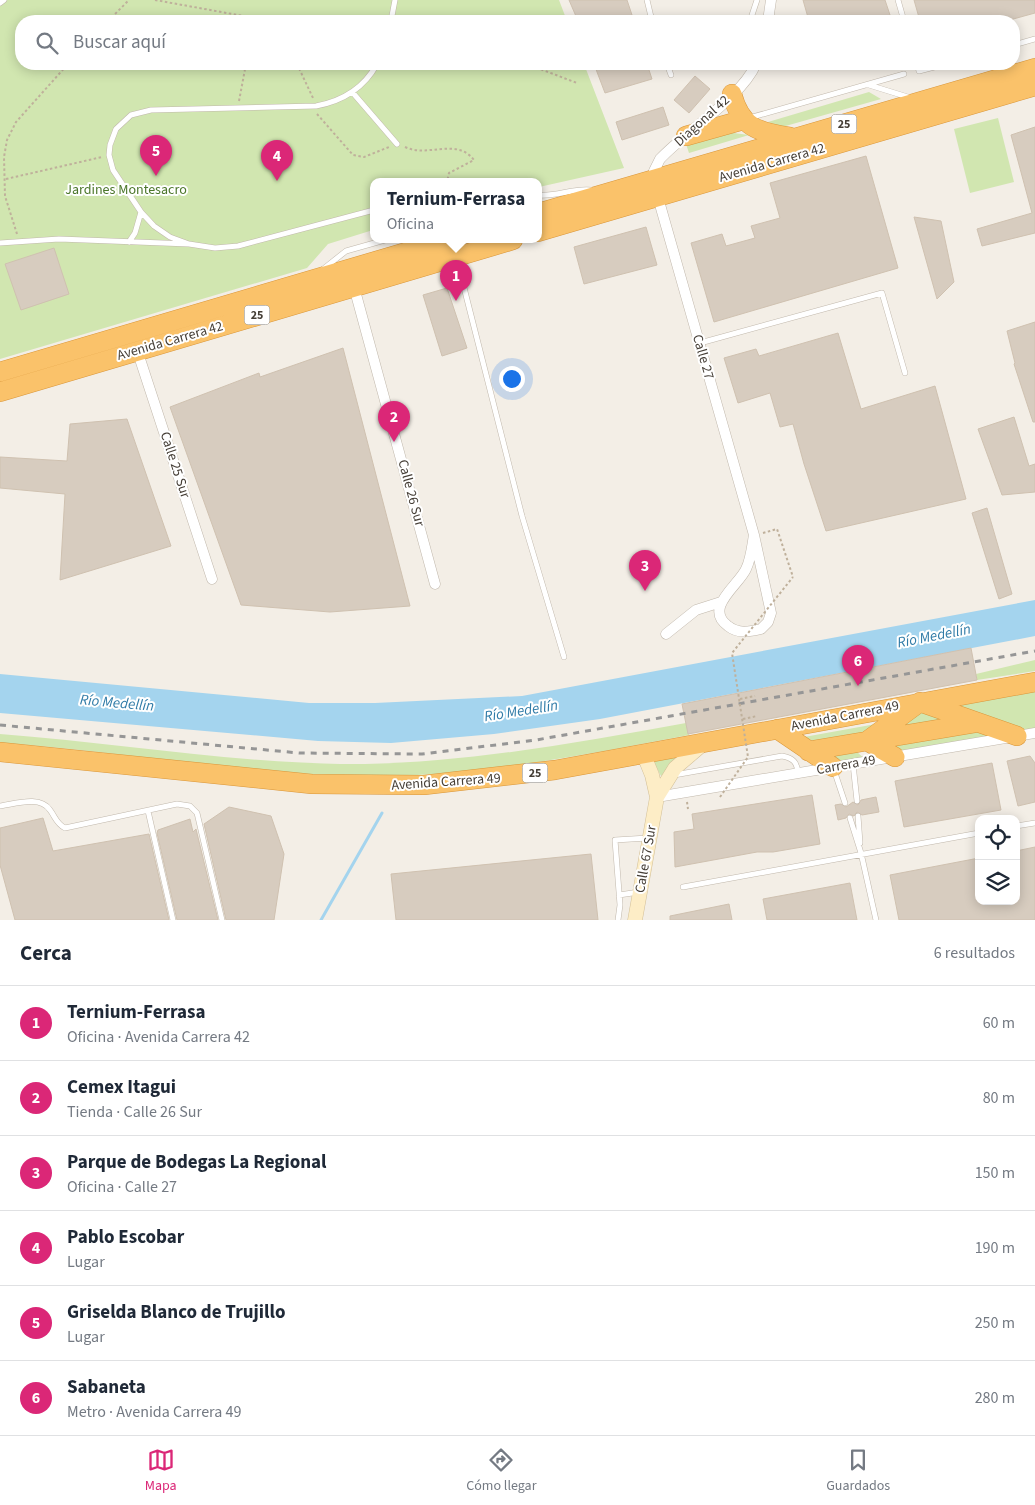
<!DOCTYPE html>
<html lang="es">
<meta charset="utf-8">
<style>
body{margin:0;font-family:"Source Sans 3",sans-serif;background:#f6f6f7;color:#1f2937}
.controls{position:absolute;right:15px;bottom:15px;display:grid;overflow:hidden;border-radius:10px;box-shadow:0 2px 12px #0003}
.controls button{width:45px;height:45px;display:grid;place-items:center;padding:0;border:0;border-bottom:1px solid #e0e1e3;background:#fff;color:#1f2937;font:25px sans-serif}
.you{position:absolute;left:511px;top:378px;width:18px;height:18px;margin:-12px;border:4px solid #fff;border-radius:50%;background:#1a73e8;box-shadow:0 0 0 8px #1a73e833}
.badge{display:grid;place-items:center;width:32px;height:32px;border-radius:50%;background:#db2777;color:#fff;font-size:16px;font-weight:700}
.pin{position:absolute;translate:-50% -41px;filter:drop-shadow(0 1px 2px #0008)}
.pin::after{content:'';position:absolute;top:26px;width:18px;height:15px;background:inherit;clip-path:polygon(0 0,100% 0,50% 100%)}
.popup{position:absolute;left:370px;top:178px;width:172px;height:65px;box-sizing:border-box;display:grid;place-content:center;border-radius:10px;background:#fff;filter:drop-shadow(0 1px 4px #0005);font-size:16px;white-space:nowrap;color:#747a83}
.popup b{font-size:19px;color:#1f2937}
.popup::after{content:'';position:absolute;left:50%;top:100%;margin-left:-10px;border:10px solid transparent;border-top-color:#fff}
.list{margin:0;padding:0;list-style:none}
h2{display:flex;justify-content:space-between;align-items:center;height:65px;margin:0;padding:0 20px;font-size:21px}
h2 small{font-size:16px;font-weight:400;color:#747a83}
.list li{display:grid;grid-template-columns:32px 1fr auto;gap:15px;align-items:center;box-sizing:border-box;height:75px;padding:0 20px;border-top:1px solid #e0e1e3}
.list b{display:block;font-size:19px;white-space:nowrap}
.list p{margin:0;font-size:16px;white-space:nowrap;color:#747a83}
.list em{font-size:16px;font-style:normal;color:#747a83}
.icon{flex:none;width:28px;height:28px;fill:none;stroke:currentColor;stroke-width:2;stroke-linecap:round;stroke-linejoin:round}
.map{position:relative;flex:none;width:1035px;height:920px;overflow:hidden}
.search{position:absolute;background:#fff;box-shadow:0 2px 12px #0003;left:15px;right:15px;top:15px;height:55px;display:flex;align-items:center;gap:12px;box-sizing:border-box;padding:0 18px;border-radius:20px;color:#747a83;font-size:19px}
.sheet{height:515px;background:#fff}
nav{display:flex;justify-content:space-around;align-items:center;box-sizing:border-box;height:70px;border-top:1px solid #e0e1e3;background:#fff;font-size:14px;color:#747a83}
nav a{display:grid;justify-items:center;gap:2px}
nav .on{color:#db2777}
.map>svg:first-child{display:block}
</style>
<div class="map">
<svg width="1035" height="920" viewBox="0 0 1035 920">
<rect width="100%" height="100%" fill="#f3eee6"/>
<path fill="#d1e6b0" d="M 0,0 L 559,0 L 567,21 L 21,21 L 21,64 L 584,64 L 624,168 L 539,187 L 538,182 L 374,182 L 373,230 L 328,244 L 307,268 L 0,359 Z
M 869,92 L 881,99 L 782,127 L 768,122 Z
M 998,118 L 1014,182 L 970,193 L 954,129 Z
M 726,132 L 749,135 L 689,153 L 686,144 Z
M 1035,660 L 1035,671 L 977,680 L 976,674 Z
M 1035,691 L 1035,728 L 1017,731 L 948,706 Z
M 920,712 L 953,722 L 892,731 Z
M 686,723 L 689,735 C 584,755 481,776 374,776 C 249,776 124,751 0,743 L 0,734 C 121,743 243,765 365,764 C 473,762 580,742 686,723 Z
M 876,724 L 862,737 L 821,744 L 804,737 Z
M 974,730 L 994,738 L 905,754 L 890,745 Z
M 857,752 L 867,761 L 843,765 L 835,756 Z
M 684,756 L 661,776 L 652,759 Z"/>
<path fill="#a4d4ee" d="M 1035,600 L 1035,636 L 600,719 L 494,734 L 391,743 L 318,741 L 0,713 L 0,674 L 309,703 L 375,703 L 522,696 Z"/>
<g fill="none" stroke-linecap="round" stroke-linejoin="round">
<path stroke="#a4d4ee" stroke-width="3" d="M 321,920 L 382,813"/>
</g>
<path fill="#d7ccbf" stroke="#cfc1b0" d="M 569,0 L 627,0 L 634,21 L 578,21 Z
M 803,0 L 885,0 L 892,21 L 809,21 Z
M 914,0 L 1035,0 L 1035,13 L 1006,21 L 920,21 Z
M 594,64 L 647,64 L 652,79 L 605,93 Z
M 695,76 L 710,89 L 689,113 L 674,100 Z
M 663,107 L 669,125 L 622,140 L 616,122 Z
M 1035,127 L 1035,233 L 982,246 L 977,229 L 1032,213 L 1011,135 Z
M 866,156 L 898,268 L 714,322 L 691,243 L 722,234 L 726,246 L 755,238 L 751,226 L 780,218 L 770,183 Z
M 914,217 L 941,221 L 954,282 L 937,299 Z
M 646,227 L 657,265 L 584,284 L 574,247 Z
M 54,248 L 69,294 L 21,310 L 5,264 Z
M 447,288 L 467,348 L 442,356 L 423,295 Z
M 1035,322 L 1035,422 L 1033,422 L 1014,364 L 1015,363 L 1007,331 Z
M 838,333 L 861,409 L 935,386 L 966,499 L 826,531 L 804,464 L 793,424 L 780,427 L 770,393 L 738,403 L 724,358 L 756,349 L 759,356 Z
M 343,348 L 410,606 L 330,612 L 241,605 L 170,407 L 259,373 L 260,377 Z
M 1014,417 L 1029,466 L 1035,464 L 1035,492 L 1002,495 L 978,429 Z
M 127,419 L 171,546 L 60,580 L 65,494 L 0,488 L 0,457 L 67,461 L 70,424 Z
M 987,508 L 1012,594 L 999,599 L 972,513 Z
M 971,648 L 977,680 L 688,734 L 682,704 Z
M 1030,756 L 1035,763 L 1035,802 L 1018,806 L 1007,761 Z
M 992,763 L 1001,810 L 904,827 L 895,781 Z
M 812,795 L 820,844 L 773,852 L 757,852 L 675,867 L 674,832 L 694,829 L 692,814 Z
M 876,797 L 879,812 L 862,815 L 857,812 L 854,816 L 849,814 L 846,818 L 838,820 L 835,805 L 841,804 L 846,807 L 853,802 L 858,805 L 861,800 Z
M 229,807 L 271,816 L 284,854 L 274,920 L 226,920 L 204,824 Z
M 43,818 L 53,851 L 149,834 L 169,920 L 15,920 L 0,865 L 0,828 Z
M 190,819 L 193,832 L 196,829 L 218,920 L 177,920 L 157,833 L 158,830 Z
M 1035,847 L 1035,920 L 899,920 L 890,875 L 979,858 L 979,901 L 1016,901 L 1016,851 Z
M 591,854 L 598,920 L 396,920 L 391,874 Z
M 850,883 L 857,920 L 767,920 L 763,899 Z
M 729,904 L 732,920 L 670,920 L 670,916 Z"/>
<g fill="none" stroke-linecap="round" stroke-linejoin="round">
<g stroke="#c1b8ac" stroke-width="6">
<path id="lane" d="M 647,0 L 652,21
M 898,0 L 904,21
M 0,3 L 4,0
M 391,21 L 395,0
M 750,21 L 757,0
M 1014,45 L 1035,39
M 667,64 L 671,75
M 917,64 L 919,71 L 946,64
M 869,85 L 911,98
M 353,93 L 397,144
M 749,118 L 904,74
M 538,195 C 556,197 573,188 591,190
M 129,242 L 135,233 L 141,212
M 0,243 L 59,239 L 189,244 L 215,248 L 238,246 L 374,210
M 189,244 L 170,237 L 154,226 L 141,212 L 113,170 L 109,155 L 110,145 L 116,129 L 131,115 L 151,110 L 316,106 C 343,101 364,88 377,64
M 457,260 L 522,516 L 564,657
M 322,270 L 346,251 L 385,240
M 700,343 L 882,293 L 905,373
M 853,764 L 857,801
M 834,770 L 845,803
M 674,775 L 782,756 C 793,758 797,762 798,773
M 0,806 C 15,804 40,795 50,810 C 56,818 56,823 65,828 L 177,804 L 190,806 L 197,813 L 222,920
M 148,811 L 173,920
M 858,816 L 860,843
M 850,818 L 861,853 L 876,920
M 1016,826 L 1035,823
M 683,887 L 979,833
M 619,895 L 639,892
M 618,920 L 620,905 L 615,840 L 648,838"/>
</g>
<g stroke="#c1b8ac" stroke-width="11">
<path id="street" d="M 768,21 L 771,0
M 354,287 L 435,584
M 137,350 L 212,579
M 754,535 L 653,180 L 654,171 L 660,159 C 686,131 741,98 756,64
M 754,535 L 771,613 L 768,622 L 761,629 C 749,632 738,634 728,626 C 703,608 739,585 746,569 C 751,559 752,546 754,535 Z
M 666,634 L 696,610 L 721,602
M 657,797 L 1035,733"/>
</g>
<g stroke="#d2bf97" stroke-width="15">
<path id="secondary" d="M 643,753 L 652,775 L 657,797
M 635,920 L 657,797 L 675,768 L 703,744"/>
</g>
<g stroke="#d9963a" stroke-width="20">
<path id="highway" d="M 732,94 C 741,128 758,132 790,137
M 686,136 L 743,120
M 538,213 L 1035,68
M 538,232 L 1035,86
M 0,372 L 447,240
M 0,392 L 513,240
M 777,729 L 833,767
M 808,751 L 975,723
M 0,752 L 312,784 L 424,785 L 555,770 L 1035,682
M 895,757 L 867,741 L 920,702 L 1017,736"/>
</g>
<path stroke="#bfb09b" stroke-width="2" stroke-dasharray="2.5 2.5" stroke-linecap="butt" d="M 155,0 L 271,21
M 108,21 L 129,0
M 297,64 L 313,98
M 527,64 L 577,83
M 239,101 L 246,64
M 317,114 L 353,155 L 364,157 L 389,147
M 405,147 C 428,158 456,137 474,160 L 449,173 L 447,182
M 6,179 L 102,157
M 17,234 L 5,196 L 4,157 L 7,140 L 16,122 L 68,64
M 763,533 L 777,529 L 793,577
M 740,699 L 755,696
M 743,719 L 757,716
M 687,802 L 688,809"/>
<use href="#lane" stroke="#fff" stroke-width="5"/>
<use href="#street" stroke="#fff" stroke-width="10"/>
<use href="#secondary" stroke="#fdedc6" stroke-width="14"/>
<use href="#highway" stroke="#fac26a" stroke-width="19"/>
<path stroke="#969696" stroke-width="3" stroke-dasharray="6 6" stroke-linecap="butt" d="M 0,725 L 299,753 L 422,754 L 536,740 L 1035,651"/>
<path stroke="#bfb09b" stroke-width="2" stroke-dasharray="2.5 2.5" stroke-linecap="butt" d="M 720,797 L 748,757 L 732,653 L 793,577"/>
</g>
<g text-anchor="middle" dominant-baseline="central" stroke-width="4" stroke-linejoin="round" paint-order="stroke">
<g fill="#fff" stroke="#7d7872" stroke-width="1">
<rect x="831.5" y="114.5" width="25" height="19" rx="4"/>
<rect x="244.5" y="305.5" width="25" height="19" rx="4"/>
<rect x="522.5" y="763.5" width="25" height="19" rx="4"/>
</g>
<g font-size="12" font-weight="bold" fill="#453e36">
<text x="844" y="124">25</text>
<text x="257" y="315">25</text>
<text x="535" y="773">25</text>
</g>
<g font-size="14" fill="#453e36" stroke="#fff">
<text transform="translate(702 121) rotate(-42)">Diagonal 42</text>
<text transform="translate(772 163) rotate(-16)">Avenida Carrera 42</text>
<text transform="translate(170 341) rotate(-16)">Avenida Carrera 42</text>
<text transform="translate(703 357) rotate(74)">Calle 27</text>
<text transform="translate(175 465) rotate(72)">Calle 25 Sur</text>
<text transform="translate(411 493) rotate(75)">Calle 26 Sur</text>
<text transform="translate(845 716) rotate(-11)">Avenida Carrera 49</text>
<text transform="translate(846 765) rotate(-10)">Carrera 49</text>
<text transform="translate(446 782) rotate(-4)">Avenida Carrera 49</text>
<text transform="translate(646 859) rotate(-80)">Calle 67 Sur</text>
</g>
<g font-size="14" fill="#4b762a" stroke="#fff">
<text x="126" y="190">Jardines Montesacro</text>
</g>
<g font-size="15" font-style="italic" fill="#307ba7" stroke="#fff">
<text transform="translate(934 636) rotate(-11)">Río Medellín</text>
<text transform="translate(117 703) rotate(5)">Río Medellín</text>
<text transform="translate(521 711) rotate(-9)">Río Medellín</text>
</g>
</g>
</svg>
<div class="controls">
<button><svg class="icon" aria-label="locate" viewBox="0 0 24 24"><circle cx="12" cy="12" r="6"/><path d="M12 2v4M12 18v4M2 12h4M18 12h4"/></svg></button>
<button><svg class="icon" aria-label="layers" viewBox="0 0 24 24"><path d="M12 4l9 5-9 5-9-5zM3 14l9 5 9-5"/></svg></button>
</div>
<div class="you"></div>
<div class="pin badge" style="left:456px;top:301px">1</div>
<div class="popup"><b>Ternium-Ferrasa</b>Oficina</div>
<div class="pin badge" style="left:394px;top:442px">2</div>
<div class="pin badge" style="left:645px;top:591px">3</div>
<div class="pin badge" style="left:277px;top:181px">4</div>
<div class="pin badge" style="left:156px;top:176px">5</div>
<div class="pin badge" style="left:858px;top:686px">6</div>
<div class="search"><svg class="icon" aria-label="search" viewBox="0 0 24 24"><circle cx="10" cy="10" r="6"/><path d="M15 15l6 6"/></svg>Buscar aquí</div>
</div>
<section class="sheet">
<h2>Cerca<small>6 resultados</small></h2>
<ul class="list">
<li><span class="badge">1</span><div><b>Ternium-Ferrasa</b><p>Oficina · Avenida Carrera 42</p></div><em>60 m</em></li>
<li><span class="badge">2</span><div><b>Cemex Itagui</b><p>Tienda · Calle 26 Sur</p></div><em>80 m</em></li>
<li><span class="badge">3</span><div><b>Parque de Bodegas La Regional</b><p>Oficina · Calle 27</p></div><em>150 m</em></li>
<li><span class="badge">4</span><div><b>Pablo Escobar</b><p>Lugar</p></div><em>190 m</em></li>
<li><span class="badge">5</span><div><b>Griselda Blanco de Trujillo</b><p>Lugar</p></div><em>250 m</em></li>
<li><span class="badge">6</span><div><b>Sabaneta</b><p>Metro · Avenida Carrera 49</p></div><em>280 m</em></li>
</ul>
</section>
<nav>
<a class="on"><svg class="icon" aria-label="map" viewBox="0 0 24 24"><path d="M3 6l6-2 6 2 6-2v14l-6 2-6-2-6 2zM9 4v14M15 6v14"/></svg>Mapa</a>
<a><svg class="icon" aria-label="directions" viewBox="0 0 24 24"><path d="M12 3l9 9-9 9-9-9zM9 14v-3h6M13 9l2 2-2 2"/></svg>Cómo llegar</a>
<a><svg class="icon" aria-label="saved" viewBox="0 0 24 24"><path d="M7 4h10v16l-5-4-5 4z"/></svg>Guardados</a>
</nav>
